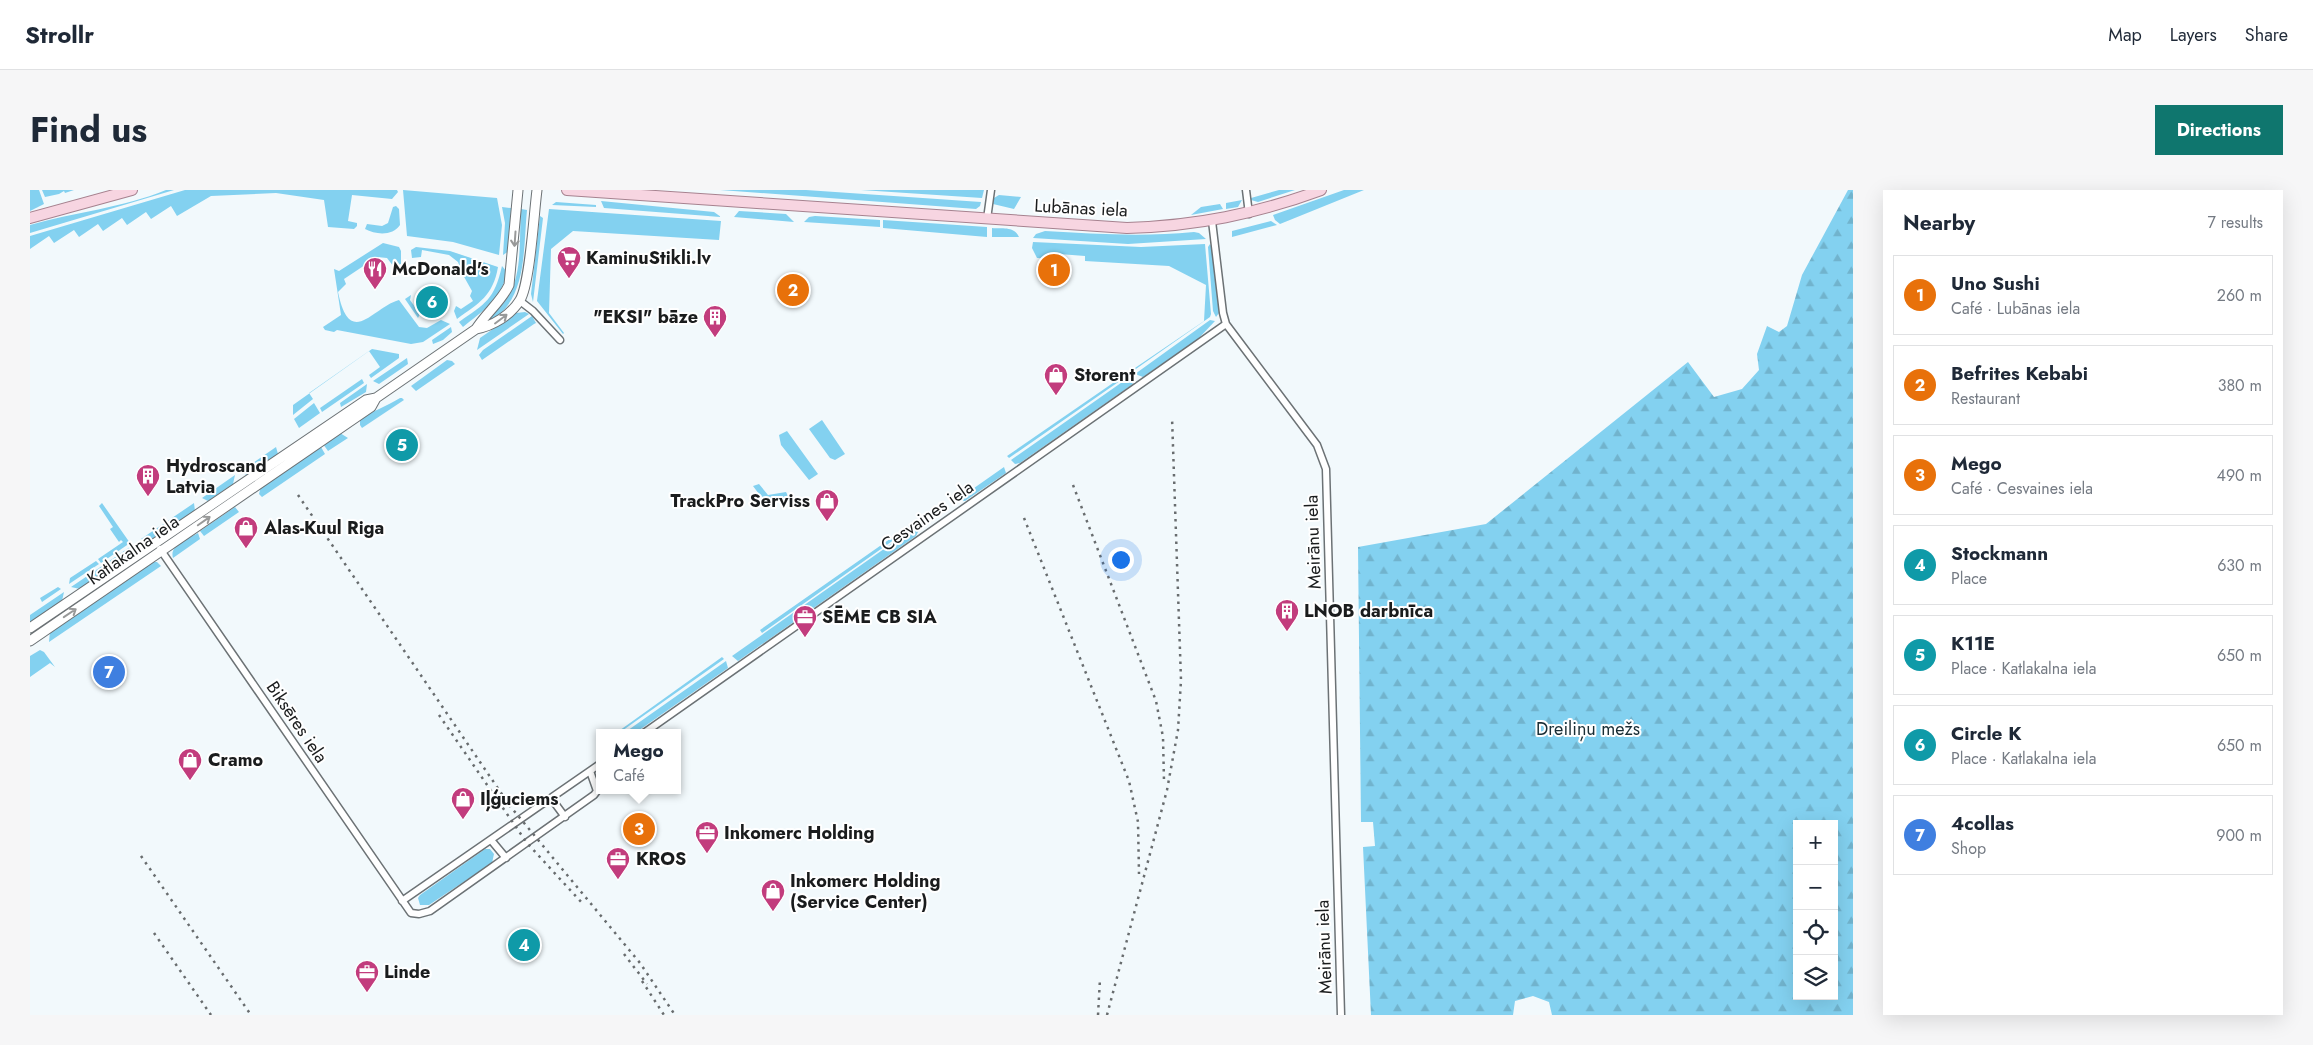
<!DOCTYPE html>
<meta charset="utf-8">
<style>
body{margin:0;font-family:Jost,sans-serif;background:#f6f6f7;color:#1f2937}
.controls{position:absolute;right:15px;bottom:15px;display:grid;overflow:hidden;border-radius:0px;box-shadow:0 5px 20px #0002}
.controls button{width:45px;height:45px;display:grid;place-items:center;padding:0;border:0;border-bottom:1px solid #e0e1e3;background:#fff;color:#1f2937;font:25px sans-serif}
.you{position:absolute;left:1090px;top:369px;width:18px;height:18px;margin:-12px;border:4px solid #fff;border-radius:50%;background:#1a73e8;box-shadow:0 0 0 8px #1a73e833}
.badge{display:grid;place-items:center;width:32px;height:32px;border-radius:50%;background:#0f766e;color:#fff;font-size:16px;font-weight:700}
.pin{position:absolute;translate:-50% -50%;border:2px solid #fff;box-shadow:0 1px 5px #0006}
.popup{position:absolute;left:566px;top:539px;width:85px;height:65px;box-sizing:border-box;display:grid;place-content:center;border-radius:0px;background:#fff;filter:drop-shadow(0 1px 4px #0005);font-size:16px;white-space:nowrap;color:#747a83}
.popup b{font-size:19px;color:#1f2937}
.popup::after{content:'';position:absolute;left:50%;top:100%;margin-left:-10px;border:10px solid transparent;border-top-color:#fff}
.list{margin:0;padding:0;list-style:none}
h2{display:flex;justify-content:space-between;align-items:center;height:65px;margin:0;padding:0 20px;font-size:21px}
h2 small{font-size:16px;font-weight:400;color:#747a83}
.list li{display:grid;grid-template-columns:32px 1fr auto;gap:15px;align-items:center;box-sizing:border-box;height:80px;margin:0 10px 10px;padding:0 10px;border:1px solid #e0e1e3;border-radius:0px}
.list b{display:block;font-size:19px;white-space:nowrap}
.list p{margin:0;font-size:16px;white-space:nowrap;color:#747a83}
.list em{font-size:16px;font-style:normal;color:#747a83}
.icon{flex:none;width:28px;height:28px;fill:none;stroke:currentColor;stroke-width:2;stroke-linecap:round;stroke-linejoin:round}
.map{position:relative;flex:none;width:1823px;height:825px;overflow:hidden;border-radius:0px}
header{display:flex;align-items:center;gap:30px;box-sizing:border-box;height:70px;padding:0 25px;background:#fff;border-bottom:1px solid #e0e1e3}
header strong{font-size:24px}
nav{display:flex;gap:28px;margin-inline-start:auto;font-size:18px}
.intro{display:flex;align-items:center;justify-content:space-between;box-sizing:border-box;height:120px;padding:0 30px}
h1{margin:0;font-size:35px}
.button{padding:12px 22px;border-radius:0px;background:#0f766e;color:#fff;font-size:18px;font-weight:700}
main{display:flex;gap:30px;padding:0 30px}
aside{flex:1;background:#fff;border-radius:0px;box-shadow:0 5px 20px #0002}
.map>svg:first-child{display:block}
</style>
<header>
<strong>Strollr</strong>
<nav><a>Map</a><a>Layers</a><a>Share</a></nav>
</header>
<div class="intro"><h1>Find us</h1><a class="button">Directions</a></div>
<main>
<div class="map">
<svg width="1823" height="825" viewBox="0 0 1823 825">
<defs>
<pattern id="forest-firs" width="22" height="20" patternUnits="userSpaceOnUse" patternTransform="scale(1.25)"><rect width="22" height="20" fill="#83d1f0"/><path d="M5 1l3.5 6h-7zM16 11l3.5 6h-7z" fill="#71b3cd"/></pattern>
</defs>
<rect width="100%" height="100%" fill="#f2f9fc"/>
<path fill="#83d1f0" d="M 0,0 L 9,0 L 14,14 L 0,21 Z
M 12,0 L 44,0 L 35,3 L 34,1 L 29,4 L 15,7 Z
M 136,0 L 144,0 L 0,43 L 0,35 C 45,22 92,18 136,0 Z
M 155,0 L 367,0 L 368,2 L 362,9 L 322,5 L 318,31 L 327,33 L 327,36 L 324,39 L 298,37 L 294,10 L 246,3 L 181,6 L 147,26 L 141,16 L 121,29 L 116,22 L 97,35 L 92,28 L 73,41 L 68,34 L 49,47 L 44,40 L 24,53 L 19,46 L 0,59 L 0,46 Z
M 373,0 L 467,8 L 472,35 L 469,65 L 423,52 L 377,46 Z
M 690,0 L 776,0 L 951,12 L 950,16 L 946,19 Z
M 831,0 L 954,0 L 952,8 Z
M 1249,0 L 1265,0 L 1228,12 L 1221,10 L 1221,8 Z
M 1314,0 L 1334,0 L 1250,34 L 1245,30 L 1243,25 Z
M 969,5 L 991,7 L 984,19 L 963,14 L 964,8 Z
M 1212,10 L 1208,17 L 1196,19 L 1196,13 Z
M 571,11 L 684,22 L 691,27 L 574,18 Z
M 526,12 L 566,15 L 566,17 L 522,15 Z
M 1190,14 L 1193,19 L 1161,25 L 1171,17 Z
M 366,16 L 369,19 L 370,35 C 363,46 346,45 335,39 L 337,34 L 352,36 L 358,33 L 363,17 Z
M 472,17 L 481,18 L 479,61 L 473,65 L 475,33 Z
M 491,19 L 497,20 C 493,59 498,115 455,133 C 462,124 472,117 478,107 C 493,83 489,46 491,19 Z
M 519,19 L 691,31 L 689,50 L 543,41 L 521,59 L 519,123 L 534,143 L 533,144 L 507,111 Z
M 709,21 L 756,24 L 764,32 L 704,27 Z
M 510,26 L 513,28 L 503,112 L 501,104 Z
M 785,26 L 850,30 L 850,37 L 774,32 L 779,27 Z
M 853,30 L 957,37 L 957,47 L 853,38 Z
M 1241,31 L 1247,35 L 1202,47 L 1202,41 Z
M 962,38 C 973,39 984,36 989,47 L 962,47 Z
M 1015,41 C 1065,44 1113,47 1164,42 L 1169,43 L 1176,49 L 1098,54 L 1003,48 L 1006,44 Z
M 1003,52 L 1111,57 L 1175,54 L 1181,124 L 1180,127 L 1103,181 L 1102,180 L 1174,131 L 1176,95 L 1139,76 L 1055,71 L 1055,66 L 1029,64 L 1028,69 L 1007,68 L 1002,58 Z
M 353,53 L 369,57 L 371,61 L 371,74 L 364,77 L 357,68 L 347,67 L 314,89 L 316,94 L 308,102 C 320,160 343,117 369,110 L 389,137 L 397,138 L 411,130 L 420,134 L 393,152 L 381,154 L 307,140 L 304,142 L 295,140 L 293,137 L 311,125 L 304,79 L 309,81 Z
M 1180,54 L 1182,58 L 1189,123 L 1186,127 L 1183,121 L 1178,57 Z
M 386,57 L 420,61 L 468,77 C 463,106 449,113 427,129 L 424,121 L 426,116 L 431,119 L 443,111 L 440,106 L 442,101 L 433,85 L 428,72 L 419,65 L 392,60 L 391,67 L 382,68 L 381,60 Z
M 472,76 L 477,82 C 472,108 453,121 433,137 L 429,132 C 456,113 464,110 472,76 Z
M 381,105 L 380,110 L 390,124 L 388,128 L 375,109 Z
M 495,122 L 499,124 L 447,160 L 450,148 L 486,123 Z
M 502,126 L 506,133 L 504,134 L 452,170 L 449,165 L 453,160 Z
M 1180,130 L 1185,131 L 1168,149 L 1113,187 L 1105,184 Z
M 421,137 L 422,142 L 413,150 L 403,154 L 402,150 Z
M 342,159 L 369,164 L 369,168 L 341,188 L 339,185 L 350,177 L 339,161 L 279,203 L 283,209 L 263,225 L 263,215 Z
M 377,168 L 378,174 L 349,194 L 343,191 Z
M 417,170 L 422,171 L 425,174 L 386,201 L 381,196 Z
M 1096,184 L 1097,186 L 979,268 L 977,266 Z
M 1098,188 L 1103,194 L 990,273 L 985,274 L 981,270 Z
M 332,189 L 334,193 L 292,222 L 290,218 Z
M 337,194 L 336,202 L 311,217 L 310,213 Z
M 370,208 L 372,208 L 374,210 L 332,238 L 330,235 L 330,230 C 343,220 356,217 370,208 Z
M 284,213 L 290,223 L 269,238 L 264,229 Z
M 792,230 L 815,264 L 805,270 L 800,268 L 779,239 Z
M 757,241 L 788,284 L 779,290 L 751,255 L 749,245 Z
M 310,243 L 318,248 L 298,261 L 293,254 Z
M 246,257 L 248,264 L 217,285 L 210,282 Z
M 291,257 L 295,264 L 232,307 L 229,304 L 231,296 Z
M 974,277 L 976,283 L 935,311 L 927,310 Z
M 205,285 L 203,294 L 178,311 L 172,308 Z
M 729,294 L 738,305 L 756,302 L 758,306 L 738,316 L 723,296 Z
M 72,313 L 100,353 L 71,373 L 68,369 L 93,352 L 91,350 L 89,352 L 80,339 L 83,337 L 69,316 Z
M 164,313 L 165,321 L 122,349 L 111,349 Z
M 205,317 L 209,322 L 174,346 L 170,341 Z
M 887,330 L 885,335 L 732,443 L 730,440 Z
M 888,335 L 890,338 L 886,346 L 708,471 L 702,466 Z
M 168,343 L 170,349 L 143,368 C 139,355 158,349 168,343 Z
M 100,357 L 99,360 C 82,372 67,387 50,399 L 41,397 Z
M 107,369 L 109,371 L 10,439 L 9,437 Z
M 66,371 L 69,374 L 39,394 L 40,388 Z
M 121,372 L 127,372 L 131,376 L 19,452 L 20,441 Z
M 28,397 L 31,399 L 12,412 L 10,408 Z
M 34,402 L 32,411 L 0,433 L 0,425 Z
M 10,460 L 14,462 L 25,477 L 20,473 L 0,487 L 0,466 Z
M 692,467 L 694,469 L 589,543 L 586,543 Z
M 696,471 L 698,478 L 605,543 L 594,543 Z
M 455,659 L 460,659 L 464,664 L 462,673 L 399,715 L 390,715 L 388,708 L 390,705 Z"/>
<path fill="url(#forest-firs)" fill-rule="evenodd" d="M 1818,0 L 1823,0 L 1823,825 L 1522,825 L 1519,812 L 1503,806 L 1485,811 L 1483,825 L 1341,825 L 1333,657 L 1345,656 L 1343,632 L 1331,632 L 1328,357 L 1456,334 L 1658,172 L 1684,207 L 1712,199 L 1729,180 L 1727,164 L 1737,136 L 1749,142 L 1757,136 L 1772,85 ZM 1767,634 L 1804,634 L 1804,806 L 1767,806 Z"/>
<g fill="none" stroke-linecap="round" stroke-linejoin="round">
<g stroke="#6c7275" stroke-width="9">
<path id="street" d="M 1216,0 L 1219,24
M 957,29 L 961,0
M 1182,31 L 1193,123 L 1196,134 L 1287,255 L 1296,279 L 1311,825
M 490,111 L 503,121 L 530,150
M 130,359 L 381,723 L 389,724 L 400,721 L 564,605 L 567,601 L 560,581
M 614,543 L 1196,134
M 521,608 L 535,627
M 461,650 L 476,668
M 372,711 L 570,574"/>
</g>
<g stroke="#6c7275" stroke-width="11">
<path id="secondary" d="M 446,139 C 463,136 481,125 490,110 C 500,94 504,22 507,0
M 0,438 L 336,210 L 346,208 L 446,139 C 456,123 471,112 479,95 L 488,0
M 0,451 L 341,217 L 346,208"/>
</g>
<g stroke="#a6828f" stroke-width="12">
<path id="primary" d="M 537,0 L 1097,38 C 1166,36 1226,24 1291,0
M 0,28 L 102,0"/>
</g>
<use href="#street" stroke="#fff" stroke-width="6"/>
<use href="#secondary" stroke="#fff" stroke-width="9"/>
<use href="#primary" stroke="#f7d5e1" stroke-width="10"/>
<path stroke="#686c6e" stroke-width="2.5" stroke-dasharray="2.5 5" stroke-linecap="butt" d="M 1043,295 L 1126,511 L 1133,547 L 1134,591
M 268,305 L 480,616 L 610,773 L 645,825
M 994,328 L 1099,591 L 1108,632 L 1109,684
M 409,525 L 497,653 L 553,714
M 111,666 L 221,825
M 124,743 L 181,825
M 594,764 L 617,794
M 612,791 L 634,825
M 1068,825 L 1070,789
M 1077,825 L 1137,600 L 1148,540 L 1151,490 L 1142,227"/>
</g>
<defs><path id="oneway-shaft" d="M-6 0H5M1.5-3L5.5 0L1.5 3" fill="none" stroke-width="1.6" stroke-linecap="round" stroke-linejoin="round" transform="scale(1.25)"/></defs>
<g stroke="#989999">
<use href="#oneway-shaft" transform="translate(485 49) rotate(94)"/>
<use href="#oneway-shaft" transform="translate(471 129) rotate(-37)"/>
<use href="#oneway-shaft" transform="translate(174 331) rotate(-35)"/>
<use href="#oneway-shaft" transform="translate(40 423) rotate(-34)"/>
</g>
<defs>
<g id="supermarket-pin" transform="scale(1.25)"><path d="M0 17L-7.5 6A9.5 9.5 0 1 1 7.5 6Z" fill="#c23c7d" stroke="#fff"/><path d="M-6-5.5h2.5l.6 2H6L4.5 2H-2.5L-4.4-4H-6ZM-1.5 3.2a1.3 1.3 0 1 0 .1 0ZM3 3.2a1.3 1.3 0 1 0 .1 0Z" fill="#fff"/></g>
<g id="restaurant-pin" transform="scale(1.25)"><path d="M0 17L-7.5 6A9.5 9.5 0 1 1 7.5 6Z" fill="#c23c7d" stroke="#fff"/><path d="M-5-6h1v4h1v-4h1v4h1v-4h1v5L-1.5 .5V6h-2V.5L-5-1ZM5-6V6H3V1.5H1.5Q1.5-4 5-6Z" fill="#fff"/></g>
<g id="building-pin" transform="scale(1.25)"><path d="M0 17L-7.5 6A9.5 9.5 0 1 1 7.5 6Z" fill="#c23c7d" stroke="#fff"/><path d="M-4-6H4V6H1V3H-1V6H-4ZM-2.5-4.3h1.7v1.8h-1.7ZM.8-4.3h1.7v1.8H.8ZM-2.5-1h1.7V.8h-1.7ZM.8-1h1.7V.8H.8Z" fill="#fff"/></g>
<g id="shop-pin" transform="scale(1.25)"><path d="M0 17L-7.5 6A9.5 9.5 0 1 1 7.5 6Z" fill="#c23c7d" stroke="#fff"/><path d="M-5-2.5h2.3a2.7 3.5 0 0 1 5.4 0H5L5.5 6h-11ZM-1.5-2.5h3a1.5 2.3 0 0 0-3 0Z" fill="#fff"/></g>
<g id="office-pin" transform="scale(1.25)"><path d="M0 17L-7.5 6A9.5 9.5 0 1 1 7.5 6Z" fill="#c23c7d" stroke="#fff"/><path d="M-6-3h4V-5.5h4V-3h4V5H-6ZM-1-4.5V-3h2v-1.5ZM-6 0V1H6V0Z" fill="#fff"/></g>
</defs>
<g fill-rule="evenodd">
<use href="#supermarket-pin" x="539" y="68"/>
<use href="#restaurant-pin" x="345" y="79"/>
<use href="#building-pin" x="685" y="127"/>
<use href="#shop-pin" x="1026" y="185"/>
<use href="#building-pin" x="118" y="286"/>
<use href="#shop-pin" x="797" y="311"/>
<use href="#shop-pin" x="216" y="338"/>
<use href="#building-pin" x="1257" y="421"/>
<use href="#office-pin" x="775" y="427"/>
<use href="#shop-pin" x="160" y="570"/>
<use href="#shop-pin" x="433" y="609"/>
<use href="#office-pin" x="677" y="643"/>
<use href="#office-pin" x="588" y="669"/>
<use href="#shop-pin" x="743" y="701"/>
<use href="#office-pin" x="337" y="782"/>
</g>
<g text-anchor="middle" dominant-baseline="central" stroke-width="4" stroke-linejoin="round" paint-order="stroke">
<g font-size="18" fill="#1a1c1d" stroke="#fff">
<text transform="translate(1051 18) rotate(3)">Lubānas iela</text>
<text transform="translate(897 326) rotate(-35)">Cesvaines iela</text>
<text transform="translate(1283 352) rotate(-92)">Meirānu iela</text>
<text transform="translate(103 360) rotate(-35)">Katlakalna iela</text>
<text transform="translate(267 532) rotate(56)">Biksēres iela</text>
<text transform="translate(1294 757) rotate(-92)">Meirānu iela</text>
</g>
<g font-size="18" font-weight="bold" fill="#1a1c1d" stroke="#fff" text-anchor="start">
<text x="556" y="68">KaminuStikli.lv</text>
<text x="362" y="79">McDonald's</text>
<text x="668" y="127" text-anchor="end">"EKSI" bāze</text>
<text x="1044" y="185">Storent</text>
<text x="136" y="276">Hydroscand<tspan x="136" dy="21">Latvia</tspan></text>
<text x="780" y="311" text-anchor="end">TrackPro Serviss</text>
<text x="234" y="338">Alas-Kuul Riga</text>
<text x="1274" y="421">LNOB darbnīca</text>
<text x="792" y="427">SĒME CB SIA</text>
<text x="178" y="570">Cramo</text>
<text x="450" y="609">Iļģuciems</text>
<text x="694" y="643">Inkomerc Holding</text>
<text x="606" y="669">KROS</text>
<text x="760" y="691">Inkomerc Holding<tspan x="760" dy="21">(Service Center)</tspan></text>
<text x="354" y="782">Linde</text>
</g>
<g font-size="18" fill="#192e36" stroke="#fff">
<text x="1558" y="539">Dreiliņu mežs</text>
</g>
</g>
</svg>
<div class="controls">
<button>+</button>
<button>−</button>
<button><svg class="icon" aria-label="locate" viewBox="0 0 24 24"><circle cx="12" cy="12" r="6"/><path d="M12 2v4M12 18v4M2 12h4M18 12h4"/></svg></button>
<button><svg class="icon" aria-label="layers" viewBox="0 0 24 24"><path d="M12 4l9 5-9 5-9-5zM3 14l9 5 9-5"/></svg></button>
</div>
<div class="you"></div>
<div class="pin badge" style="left:1024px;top:80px;background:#e8710a">1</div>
<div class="pin badge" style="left:763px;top:100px;background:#e8710a">2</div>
<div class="pin badge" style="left:609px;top:639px;background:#e8710a">3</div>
<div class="popup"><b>Mego</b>Café</div>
<div class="pin badge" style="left:494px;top:755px;background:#0f9aa8">4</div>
<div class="pin badge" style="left:372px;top:255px;background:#0f9aa8">5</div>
<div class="pin badge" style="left:402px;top:112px;background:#0f9aa8">6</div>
<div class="pin badge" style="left:79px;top:482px;background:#3f7fe0">7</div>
</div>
<aside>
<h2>Nearby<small>7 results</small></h2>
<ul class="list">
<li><span class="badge" style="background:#e8710a">1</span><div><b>Uno Sushi</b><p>Café · Lubānas iela</p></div><em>260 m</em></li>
<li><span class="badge" style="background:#e8710a">2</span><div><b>Befrites Kebabi</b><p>Restaurant</p></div><em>380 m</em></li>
<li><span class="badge" style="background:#e8710a">3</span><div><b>Mego</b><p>Café · Cesvaines iela</p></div><em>490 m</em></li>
<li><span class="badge" style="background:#0f9aa8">4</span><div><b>Stockmann</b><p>Place</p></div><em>630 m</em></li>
<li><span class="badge" style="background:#0f9aa8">5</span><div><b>K11E</b><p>Place · Katlakalna iela</p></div><em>650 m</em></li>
<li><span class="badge" style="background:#0f9aa8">6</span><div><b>Circle K</b><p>Place · Katlakalna iela</p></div><em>650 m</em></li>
<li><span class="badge" style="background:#3f7fe0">7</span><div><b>4collas</b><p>Shop</p></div><em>900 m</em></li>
</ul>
</aside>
</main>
